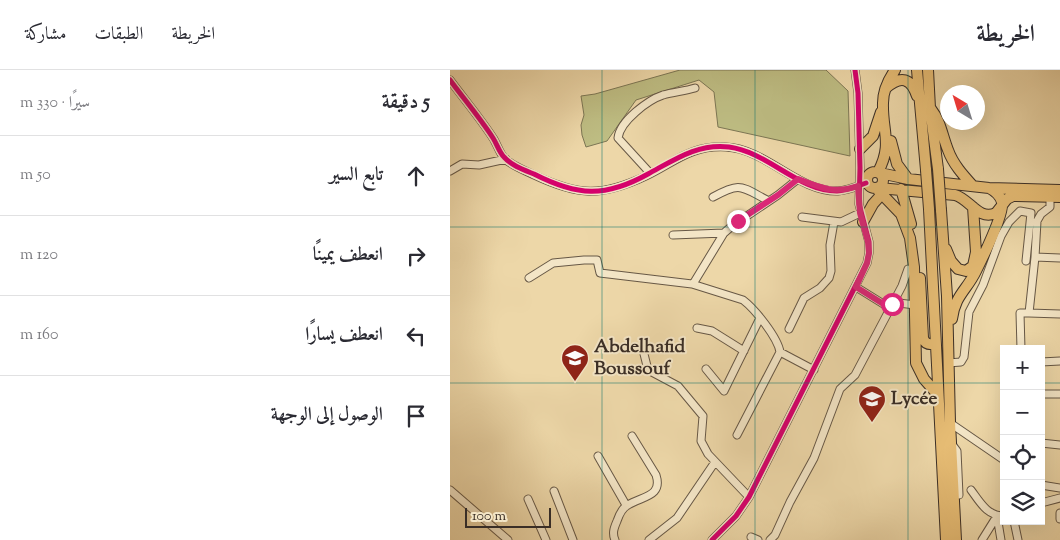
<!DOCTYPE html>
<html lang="ar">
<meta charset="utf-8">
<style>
body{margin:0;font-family:"Sorts Mill Goudy",Amiri,serif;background:#f2f2f3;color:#2b2b33;direction:rtl}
.controls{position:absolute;right:15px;bottom:15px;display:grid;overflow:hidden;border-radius:0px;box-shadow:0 5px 20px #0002}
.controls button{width:45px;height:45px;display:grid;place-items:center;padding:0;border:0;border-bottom:1px solid #e1e1e2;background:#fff;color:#2b2b33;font:25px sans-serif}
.compass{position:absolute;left:490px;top:15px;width:45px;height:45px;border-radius:50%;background:#fff;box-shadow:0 5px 20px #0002;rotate:322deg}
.scale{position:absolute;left:15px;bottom:12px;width:86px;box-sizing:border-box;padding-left:5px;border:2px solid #3a2e26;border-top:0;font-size:14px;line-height:18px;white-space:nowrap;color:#3a2e26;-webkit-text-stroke:4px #f3e5c6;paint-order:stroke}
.stop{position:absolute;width:15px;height:15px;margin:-11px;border:4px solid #db2777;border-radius:50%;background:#fff}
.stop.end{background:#db2777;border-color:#fff;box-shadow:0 1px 5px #0008}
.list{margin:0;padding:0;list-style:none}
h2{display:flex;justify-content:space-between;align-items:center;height:65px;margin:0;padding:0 20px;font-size:21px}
h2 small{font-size:16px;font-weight:400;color:#7c7c81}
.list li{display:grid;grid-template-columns:32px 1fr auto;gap:15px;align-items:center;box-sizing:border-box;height:80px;padding:0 20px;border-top:1px solid #e1e1e2}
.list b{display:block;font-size:19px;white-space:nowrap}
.list em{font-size:16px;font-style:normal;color:#7c7c81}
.icon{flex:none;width:28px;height:28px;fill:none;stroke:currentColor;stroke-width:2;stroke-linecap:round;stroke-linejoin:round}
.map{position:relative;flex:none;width:610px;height:470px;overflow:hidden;direction:ltr}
header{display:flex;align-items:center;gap:30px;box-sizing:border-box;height:70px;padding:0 25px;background:#fff;border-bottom:1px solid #e1e1e2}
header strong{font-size:24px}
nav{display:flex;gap:28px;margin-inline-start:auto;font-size:18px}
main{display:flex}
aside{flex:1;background:#fff}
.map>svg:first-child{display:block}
</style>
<header>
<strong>الخريطة</strong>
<nav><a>الخريطة</a><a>الطبقات</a><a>مشاركة</a></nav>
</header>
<main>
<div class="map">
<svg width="610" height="470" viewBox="0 0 610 470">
<rect width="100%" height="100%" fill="#edd7a8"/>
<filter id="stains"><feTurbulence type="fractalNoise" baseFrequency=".004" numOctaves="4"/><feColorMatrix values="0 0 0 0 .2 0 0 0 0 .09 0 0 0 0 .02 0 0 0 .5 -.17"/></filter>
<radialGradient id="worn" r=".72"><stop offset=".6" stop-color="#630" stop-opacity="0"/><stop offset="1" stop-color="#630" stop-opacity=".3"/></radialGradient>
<path fill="#bebd83" stroke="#7c7654" d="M 230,0 L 376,0 L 398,21 L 400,86 L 268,57 L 264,22 L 249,10 L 186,30 L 157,71 L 136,77 L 132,65 L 131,55 L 134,45 L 131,26 L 145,24 Z"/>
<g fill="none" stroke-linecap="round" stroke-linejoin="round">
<g stroke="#675846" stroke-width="9">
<path id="minor" d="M 0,10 C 14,29 30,48 43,68 C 47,74 49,82 54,88 C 62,96 74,100 84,105 C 129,126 151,127 196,106 C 225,92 241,75 276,77 C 317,79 348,122 388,121 C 398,120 408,116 417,113
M 0,101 L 12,94 L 29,95 L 56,89
M 200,103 L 168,68 C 170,51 198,30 213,25 C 224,22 235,21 245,18
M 263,127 C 292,111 291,117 319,131
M 352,147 L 391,152 L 410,143
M 223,165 L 274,163
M 585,187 L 610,188
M 79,208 L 103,193 L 134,190 L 147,190 L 150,203 L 242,214 L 293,230 C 305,239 328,268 330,282 L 287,365
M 243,214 L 274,163 L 282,156 L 328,125 L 348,109
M 406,217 L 435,235 L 449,233 L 465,235
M 579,243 L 610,244
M 247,258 L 262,261 L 294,281
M 339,259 L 354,228 L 370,218 L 379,208 L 381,201 L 380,175 L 384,152
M 571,279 L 570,243 L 579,243 L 585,187 L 587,151 L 591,144 L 600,137 L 600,127
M 193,280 L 198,300 L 228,316 L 253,346 L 251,371 L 258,384 L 299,427
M 330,282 L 364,300
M 591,292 L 610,291
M 498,293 L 511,292 L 514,287 L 519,242 L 533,215 L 551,166 L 559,152 L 570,141 L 581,143 L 576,191
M 256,299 L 274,321 L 310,248
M 591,324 L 610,324
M 500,353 L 554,390
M 501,373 L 507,381 L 509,425
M 591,373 L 610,375
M 148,386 L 176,435
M 591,415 L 610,418
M 0,420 L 58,470
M 521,420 C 530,432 537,446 554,446
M 104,421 L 123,470
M 78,429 L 96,470
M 591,433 L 610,428
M 610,443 L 610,449
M 547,446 L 551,470
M 564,451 L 568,470
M 301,467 L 308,470
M 165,470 C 162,463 164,458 167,451 C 169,445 172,438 178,435 C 192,426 213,427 206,405 L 182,366
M 199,470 L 227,448 L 265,392
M 262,470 L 286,446 L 299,427 L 417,193 L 419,183 L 419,172 L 409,134 L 410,98 L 408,23 L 405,0
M 320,470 L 325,465 L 340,432 L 364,388 L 390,319 L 405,305 L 452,216 L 458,199
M 532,470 L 547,446"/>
</g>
<g stroke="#3a2e26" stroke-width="12">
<path id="highway" d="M 467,0 L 476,100
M 478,0 L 480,38 L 488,99
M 436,18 C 451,5 461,8 467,26
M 481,39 C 491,52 492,65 498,80 C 503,94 513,105 523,116
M 441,71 L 447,94 L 458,109
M 410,79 L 423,66 L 431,42
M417 110a8 8 0 1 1 16 0a8 8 0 1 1-16 0Z
M 428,102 C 443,74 432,61 433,33 C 433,21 438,10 445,0
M 430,103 L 458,109 L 539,118 L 610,120
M 426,118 L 451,144 L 460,168 L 464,197 L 466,293 L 474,309 L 488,325
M 429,118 L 505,125 C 520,129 528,151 546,143 L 557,129 L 563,126 L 610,127
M 451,119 L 461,154
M 479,139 L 496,470
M 491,140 L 497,226 L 500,353 L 506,470
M 413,152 L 423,134 L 432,124
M 496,179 L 501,191 L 508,199 L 516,201 L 523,196 L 526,182 L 523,137
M 470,208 L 473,268 C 475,274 479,275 485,274
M 502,249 C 505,225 517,220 526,201 C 532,189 555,142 552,132 C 550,125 545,121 539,118"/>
</g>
<use href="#minor" stroke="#f3e5c6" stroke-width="7"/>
<use href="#highway" stroke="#e6bc74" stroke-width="10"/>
<g stroke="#3a2e26" stroke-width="12" stroke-linecap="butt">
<path id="highway-bridge" d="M 488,99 L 491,140
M 476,100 L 479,139"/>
</g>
<use href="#highway-bridge" stroke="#e6bc74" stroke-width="10"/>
<g stroke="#f3e5c6" stroke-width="8">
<path id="cycleway" d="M 0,10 C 14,29 30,48 43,68 C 47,74 49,82 54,87 C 62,96 74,100 84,104 C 127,126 155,128 198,104 C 224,90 248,73 279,77 C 318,82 348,121 387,121 C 397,121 407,116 416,113
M 262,470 L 286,446 L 299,427 L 417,193 L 419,183 L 419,172 L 409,134 L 410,98 L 408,23 L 405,0"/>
</g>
<use href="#cycleway" stroke="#d6006c" stroke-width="5"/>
</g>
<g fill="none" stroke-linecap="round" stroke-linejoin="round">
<path stroke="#db2777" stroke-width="6" d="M 288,151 L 328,125 L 348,109 C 371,118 384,124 408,116 L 410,143 L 418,172 L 419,183 L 417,193 L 406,217 L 435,235 L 442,234"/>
</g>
<path fill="none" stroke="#0f766e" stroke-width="1" stroke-opacity="0.55" d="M 152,0 L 152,470M 305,0 L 305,470M 458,0 L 458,470M 0,157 L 610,157M 0,313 L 554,313M 591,313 L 610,313"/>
<defs>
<g id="school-pin" transform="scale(1.4375)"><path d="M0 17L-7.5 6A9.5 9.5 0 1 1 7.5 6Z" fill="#8f2418" stroke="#f3e5c6"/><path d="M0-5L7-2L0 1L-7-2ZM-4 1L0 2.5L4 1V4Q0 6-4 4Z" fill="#fff"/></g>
</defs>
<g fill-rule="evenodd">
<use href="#school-pin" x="125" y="288"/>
<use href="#school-pin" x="422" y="329"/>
</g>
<g text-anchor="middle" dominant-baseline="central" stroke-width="4" stroke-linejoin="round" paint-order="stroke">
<g font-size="19" font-weight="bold" fill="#3a2e26" stroke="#f3e5c6" text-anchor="start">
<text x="144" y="277">Abdelhafid<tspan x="144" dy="22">Boussouf</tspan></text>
<text x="441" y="329">Lycée</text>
</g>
</g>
<rect width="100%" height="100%" filter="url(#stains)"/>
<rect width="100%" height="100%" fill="url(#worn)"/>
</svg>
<div class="controls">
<button>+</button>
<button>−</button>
<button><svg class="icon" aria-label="locate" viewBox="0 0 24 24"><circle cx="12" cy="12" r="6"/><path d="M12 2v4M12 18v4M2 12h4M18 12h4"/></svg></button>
<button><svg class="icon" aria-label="layers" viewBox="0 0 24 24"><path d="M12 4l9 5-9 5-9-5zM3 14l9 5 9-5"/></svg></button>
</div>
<svg class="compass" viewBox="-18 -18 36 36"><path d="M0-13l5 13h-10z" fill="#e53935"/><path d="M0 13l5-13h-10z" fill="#7c7c81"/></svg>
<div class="scale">100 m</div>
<div class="stop" style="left:442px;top:234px"></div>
<div class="stop end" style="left:288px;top:151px"></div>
</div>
<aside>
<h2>5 دقيقة<small>سيرًا · 330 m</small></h2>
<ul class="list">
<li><svg class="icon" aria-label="ahead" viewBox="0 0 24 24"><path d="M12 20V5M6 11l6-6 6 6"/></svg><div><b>تابع السير</b></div><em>50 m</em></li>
<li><svg class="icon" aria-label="right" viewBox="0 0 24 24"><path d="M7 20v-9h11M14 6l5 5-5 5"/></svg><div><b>انعطف يمينًا</b></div><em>120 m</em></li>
<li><svg class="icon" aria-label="left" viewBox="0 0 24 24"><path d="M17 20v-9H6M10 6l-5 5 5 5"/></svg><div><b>انعطف يسارًا</b></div><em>160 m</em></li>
<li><svg class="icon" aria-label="arrive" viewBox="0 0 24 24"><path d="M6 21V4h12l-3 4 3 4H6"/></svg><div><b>الوصول إلى الوجهة</b></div></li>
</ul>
</aside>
</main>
